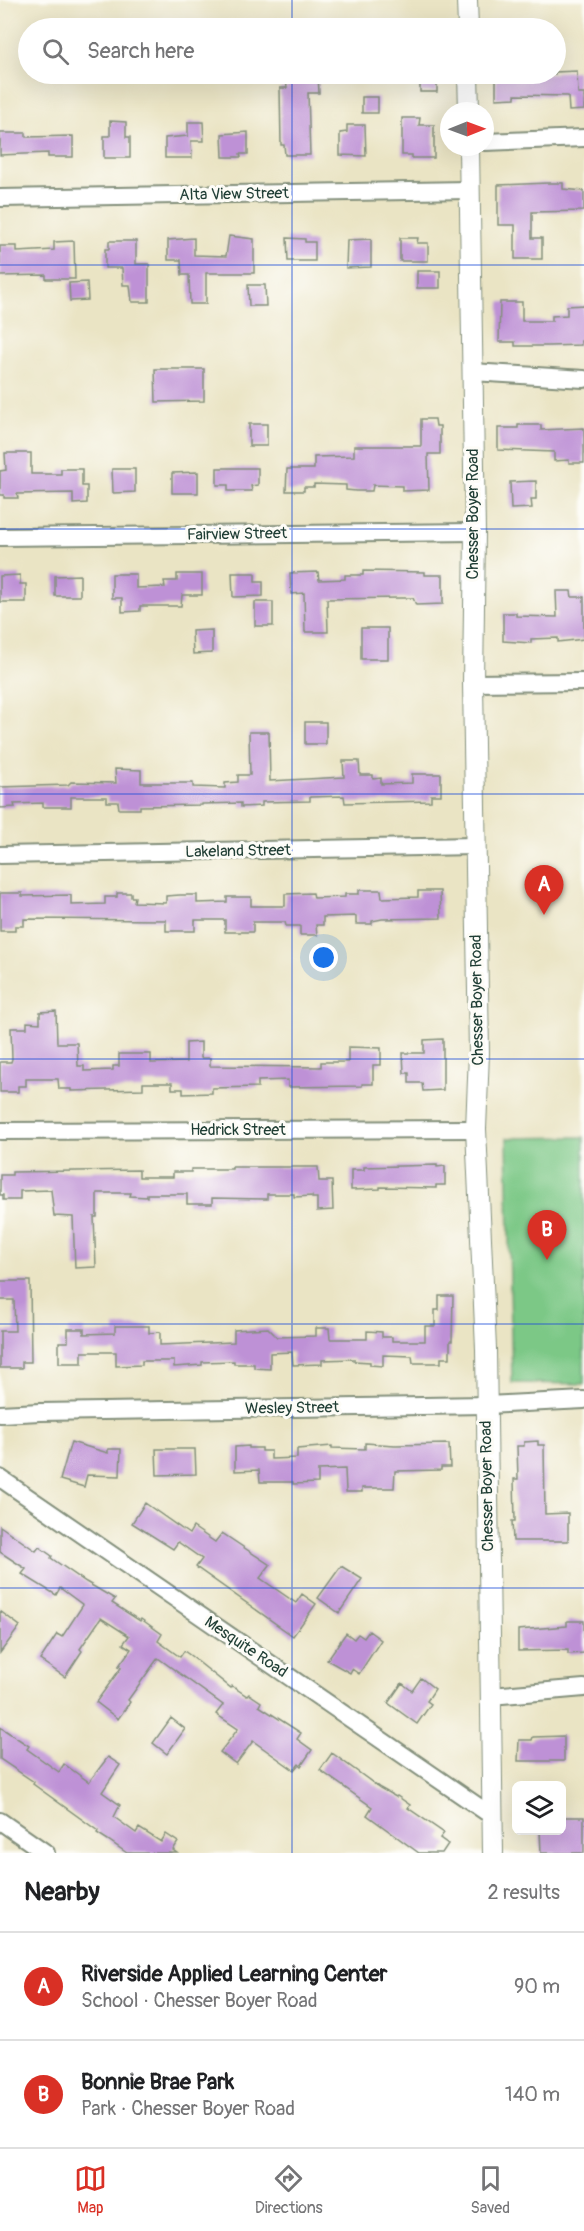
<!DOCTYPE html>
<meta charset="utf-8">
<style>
body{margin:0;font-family:Pangolin,sans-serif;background:#f6f6f6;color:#202124}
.controls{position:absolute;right:18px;bottom:18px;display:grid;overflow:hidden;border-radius:9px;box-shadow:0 6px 24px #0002}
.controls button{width:54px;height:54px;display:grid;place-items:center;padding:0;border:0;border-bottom:2px solid #e0e0e0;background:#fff;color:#202124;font:30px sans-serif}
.compass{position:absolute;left:440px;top:102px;width:54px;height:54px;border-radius:50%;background:#fff;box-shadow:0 6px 24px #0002;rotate:89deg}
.you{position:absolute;left:324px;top:958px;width:21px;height:21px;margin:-15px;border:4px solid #fff;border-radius:50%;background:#1a73e8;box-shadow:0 0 0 9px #1a73e833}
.badge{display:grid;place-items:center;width:39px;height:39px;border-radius:50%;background:#d93025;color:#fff;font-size:20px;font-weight:700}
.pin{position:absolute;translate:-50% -50px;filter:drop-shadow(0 2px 3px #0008)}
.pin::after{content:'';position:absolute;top:32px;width:21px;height:18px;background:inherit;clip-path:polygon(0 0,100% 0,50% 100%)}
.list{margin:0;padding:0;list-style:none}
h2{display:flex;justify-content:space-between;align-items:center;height:78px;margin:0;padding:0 24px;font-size:26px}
h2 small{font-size:20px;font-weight:400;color:#757577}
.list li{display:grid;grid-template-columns:39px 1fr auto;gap:18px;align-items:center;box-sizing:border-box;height:108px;padding:0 24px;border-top:2px solid #e0e0e0}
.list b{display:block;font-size:22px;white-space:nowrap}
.list p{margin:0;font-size:20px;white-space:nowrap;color:#757577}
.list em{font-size:20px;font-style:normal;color:#757577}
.icon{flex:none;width:33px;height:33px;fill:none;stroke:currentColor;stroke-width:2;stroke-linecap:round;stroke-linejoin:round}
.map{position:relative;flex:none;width:584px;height:1853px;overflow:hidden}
.search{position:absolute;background:#fff;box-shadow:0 6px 24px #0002;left:18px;right:18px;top:18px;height:66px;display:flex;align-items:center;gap:15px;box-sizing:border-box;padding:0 21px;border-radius:33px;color:#757577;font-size:22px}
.sheet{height:294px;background:#fff}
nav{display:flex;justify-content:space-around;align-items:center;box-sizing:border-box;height:84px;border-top:2px solid #e0e0e0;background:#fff;font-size:16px;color:#757577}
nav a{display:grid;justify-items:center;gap:3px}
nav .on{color:#d93025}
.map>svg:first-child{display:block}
</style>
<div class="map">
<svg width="584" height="1853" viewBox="0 0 584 1853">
<rect width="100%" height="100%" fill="#fdfcf7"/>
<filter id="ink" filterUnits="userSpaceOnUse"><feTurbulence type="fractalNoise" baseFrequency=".0167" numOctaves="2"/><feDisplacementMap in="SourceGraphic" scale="12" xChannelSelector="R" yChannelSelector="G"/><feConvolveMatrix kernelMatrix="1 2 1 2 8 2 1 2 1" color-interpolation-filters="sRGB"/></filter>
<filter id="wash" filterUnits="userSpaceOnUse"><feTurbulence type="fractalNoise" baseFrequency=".008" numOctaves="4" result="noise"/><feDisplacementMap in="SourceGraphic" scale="24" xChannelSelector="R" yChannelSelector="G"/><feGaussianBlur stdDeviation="1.35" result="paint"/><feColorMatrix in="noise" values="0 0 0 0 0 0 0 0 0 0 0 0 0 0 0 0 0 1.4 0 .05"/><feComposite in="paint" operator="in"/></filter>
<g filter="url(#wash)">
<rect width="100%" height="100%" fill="#eae4c4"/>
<path fill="#7cc886" stroke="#4e825d" stroke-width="1.5" d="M 584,1137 L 584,1384 L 512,1383 L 507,1138 Z"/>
<g id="blocks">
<path fill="#be91d6" d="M 577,71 L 578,94 L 584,94 L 584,110 L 569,111 L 568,96 L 515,95 L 515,98 L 496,99 L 496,75 L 555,74 L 555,72 Z
M 289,74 L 318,74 L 319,93 L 308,93 L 310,155 L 285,155 L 284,145 L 281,145 L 280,88 L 287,88 L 286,77 L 289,77 Z
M 420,74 L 437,74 L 437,92 L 420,92 Z
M 362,97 L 378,97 L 378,113 L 362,113 Z
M 402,118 L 420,118 L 419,125 L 434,125 L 434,158 L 412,158 L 412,155 L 402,155 Z
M 110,121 L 126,122 L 126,137 L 130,137 L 130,158 L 104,158 L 104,136 L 110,136 Z
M 188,122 L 203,122 L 204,141 L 191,141 L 192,158 L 165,158 L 165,138 L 188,136 Z
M 347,125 L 365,125 L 366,156 L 340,155 L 340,133 L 347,132 Z
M 248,132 L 248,154 L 240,154 L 241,157 L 223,157 L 222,134 Z
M 0,133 L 26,133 L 26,137 L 73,136 L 73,157 L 48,157 L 48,153 L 0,155 Z
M 548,183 L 563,183 L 563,189 L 584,191 L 584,211 L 532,212 L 532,238 L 542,238 L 542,259 L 515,259 L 515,225 L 498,225 L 498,185 Z
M 229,236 L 254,239 L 254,273 L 206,273 L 206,304 L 190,304 L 189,275 L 182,275 L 181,260 L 168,260 L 168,240 L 194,238 L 194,255 L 226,256 Z
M 287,238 L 305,239 L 305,242 L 315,242 L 315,261 L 288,261 Z
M 400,238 L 418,238 L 417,243 L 428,243 L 428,261 L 400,261 Z
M 371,239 L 371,267 L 346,268 L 347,240 Z
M 74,241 L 75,279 L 46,279 L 46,275 L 0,276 L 0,246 L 17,246 L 17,252 L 54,250 L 54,242 Z
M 109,241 L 136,241 L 136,264 L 149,264 L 149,302 L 132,302 L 130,285 L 123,285 L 122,268 L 105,268 L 105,249 L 109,249 Z
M 417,271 L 440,271 L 440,288 L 417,288 Z
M 87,282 L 88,300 L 70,301 L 69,283 Z
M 248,285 L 265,285 L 266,306 L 249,306 Z
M 500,302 L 522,302 L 522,321 L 552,321 L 552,316 L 567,315 L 567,306 L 584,305 L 584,341 L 581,341 L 581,345 L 548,346 L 515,346 L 515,342 L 499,342 Z
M 155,369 L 204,369 L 204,401 L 156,402 Z
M 421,419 L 435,419 L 436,426 L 440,426 L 440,454 L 428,454 L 429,490 L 402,491 L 402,486 L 373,485 L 372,491 L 356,491 L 346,490 L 346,485 L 314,484 L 314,487 L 304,487 L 304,491 L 286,491 L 287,469 L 314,469 L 314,457 L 354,456 L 354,446 L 421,446 Z
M 249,424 L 267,424 L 267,446 L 249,446 Z
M 518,425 L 541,425 L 541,430 L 584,428 L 584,463 L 569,463 L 569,460 L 554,461 L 554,452 L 498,450 L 498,428 L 518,428 Z
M 5,453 L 31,453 L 31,474 L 61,474 L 61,469 L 82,469 L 82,486 L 87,486 L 87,503 L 73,504 L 73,493 L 17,494 L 18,498 L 4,498 L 4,495 L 0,495 L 0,471 L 6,470 Z
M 217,468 L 258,468 L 258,485 L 251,486 L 252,491 L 228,491 L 228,485 L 217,485 Z
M 112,469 L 135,469 L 135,492 L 113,493 Z
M 198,472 L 198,493 L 172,493 L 172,473 Z
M 536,481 L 536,499 L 531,499 L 532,508 L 511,509 L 510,482 Z
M 363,571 L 425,572 L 425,575 L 443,575 L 443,604 L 416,605 L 413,598 L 401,598 L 327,599 L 328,632 L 305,632 L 304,593 L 291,594 L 290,573 L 318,572 L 319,580 L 345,579 L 345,575 L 363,575 Z
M 232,573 L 255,573 L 255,582 L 263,582 L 263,596 L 233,597 Z
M 112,574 L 136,574 L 136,588 L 165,587 L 164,581 L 177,581 L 177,574 L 202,574 L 202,595 L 182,595 L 181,606 L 140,606 L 140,611 L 122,612 L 122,598 L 112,598 Z
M 20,575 L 20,584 L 26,584 L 26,602 L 0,602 L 0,576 Z
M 80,575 L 80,596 L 55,596 L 55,576 Z
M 556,591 L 571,591 L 572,597 L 584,597 L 584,639 L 558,642 L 558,638 L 531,639 L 531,643 L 503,641 L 503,613 L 516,613 L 516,616 L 557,617 Z
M 255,602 L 273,602 L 273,626 L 255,626 Z
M 361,628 L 388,628 L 388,659 L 361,659 Z
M 212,630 L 212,653 L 193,654 L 192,631 Z
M 305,722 L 326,722 L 326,744 L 305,744 Z
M 249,732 L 269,732 L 270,781 L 344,777 L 343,761 L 359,761 L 360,775 L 373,775 L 373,779 L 381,778 L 381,784 L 412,783 L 412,774 L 441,774 L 441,795 L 431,795 L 431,801 L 345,803 L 344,796 L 310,797 L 310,801 L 262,802 L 262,806 L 241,807 L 241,803 L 202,804 L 202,805 L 140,806 L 140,809 L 119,809 L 118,802 L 107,802 L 107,797 L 71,797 L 71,807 L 43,807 L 43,803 L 14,804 L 15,807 L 0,808 L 0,787 L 68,785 L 71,782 L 116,783 L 115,769 L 141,770 L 141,783 L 193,783 L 193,787 L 225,788 L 225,783 L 238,782 L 238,775 L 250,775 Z
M 359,890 L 381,890 L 382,898 L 418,897 L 418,891 L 440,891 L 441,918 L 382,919 L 372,921 L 372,924 L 356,924 L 356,916 L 323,917 L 323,925 L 316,925 L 317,935 L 300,935 L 300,926 L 286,926 L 285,922 L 253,922 L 253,932 L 225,932 L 225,920 L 195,920 L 195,931 L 166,931 L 166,920 L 24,919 L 24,926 L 15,926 L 15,931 L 0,931 L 0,893 L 22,893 L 22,896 L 71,895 L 71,905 L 105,904 L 105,897 L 117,897 L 117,893 L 131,893 L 131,897 L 135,897 L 134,902 L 166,903 L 166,896 L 180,895 L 197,895 L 197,903 L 227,902 L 227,897 L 251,897 L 251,906 L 285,906 L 285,894 L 313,893 L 314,898 L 345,897 L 345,894 L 359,894 Z
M 56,1011 L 57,1043 L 77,1043 L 78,1066 L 84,1066 L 84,1071 L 113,1070 L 113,1066 L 119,1066 L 119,1054 L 151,1054 L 151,1063 L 186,1062 L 186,1043 L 201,1042 L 201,1058 L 210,1058 L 210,1066 L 321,1067 L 321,1062 L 348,1062 L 348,1047 L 381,1048 L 381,1065 L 373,1065 L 373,1084 L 362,1084 L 362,1086 L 288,1087 L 288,1080 L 258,1081 L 258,1087 L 212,1088 L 212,1093 L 183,1094 L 183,1089 L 172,1089 L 172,1083 L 143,1083 L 143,1089 L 71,1091 L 71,1089 L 59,1089 L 58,1079 L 26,1079 L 26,1086 L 18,1086 L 18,1092 L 0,1092 L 0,1062 L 11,1062 L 12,1059 L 11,1028 L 27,1028 L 27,1022 L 40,1023 L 40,1012 Z
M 443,1039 L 443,1090 L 423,1091 L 422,1083 L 409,1083 L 409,1073 L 404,1073 L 403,1053 L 424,1053 L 424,1040 Z
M 437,1165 L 437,1167 L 445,1166 L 445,1185 L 436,1185 L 436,1188 L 380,1187 L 380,1189 L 351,1190 L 351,1170 L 364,1170 L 364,1167 Z
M 232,1167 L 318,1167 L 319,1181 L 332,1181 L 333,1210 L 317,1211 L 317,1198 L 312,1198 L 312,1196 L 294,1197 L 294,1194 L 267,1194 L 267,1199 L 212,1198 L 212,1204 L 187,1204 L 187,1194 L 147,1194 L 147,1197 L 130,1196 L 131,1193 L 97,1193 L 97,1217 L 94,1217 L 96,1267 L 75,1268 L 73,1217 L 54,1216 L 51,1190 L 20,1191 L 20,1200 L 3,1200 L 3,1195 L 0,1195 L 0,1175 L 12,1175 L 12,1172 L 139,1170 L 139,1177 L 173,1177 L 173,1172 L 191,1172 L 191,1169 L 232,1169 Z
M 0,1281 L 30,1281 L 31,1362 L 22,1362 L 22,1368 L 0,1368 L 0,1331 L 15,1331 L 14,1300 L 0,1300 Z
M 439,1296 L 453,1296 L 452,1341 L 450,1341 L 450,1358 L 441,1358 L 441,1363 L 413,1363 L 412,1356 L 383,1355 L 383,1366 L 370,1365 L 370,1362 L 354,1361 L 354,1359 L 322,1360 L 322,1364 L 293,1365 L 292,1352 L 270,1353 L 270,1369 L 254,1368 L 254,1364 L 234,1364 L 234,1361 L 202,1362 L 202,1365 L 174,1367 L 174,1361 L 142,1361 L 142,1365 L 116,1366 L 116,1352 L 82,1352 L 82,1363 L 59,1363 L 59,1342 L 68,1342 L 68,1329 L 84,1329 L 84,1334 L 115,1333 L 115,1326 L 149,1326 L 149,1333 L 160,1332 L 160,1345 L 234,1342 L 234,1330 L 268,1328 L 277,1337 L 316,1336 L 316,1328 L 329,1328 L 330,1339 L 367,1339 L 367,1331 L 382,1332 L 382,1337 L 392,1337 L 392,1341 L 425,1341 L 425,1326 L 435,1326 L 435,1310 L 439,1310 Z
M 538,1441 L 538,1445 L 544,1445 L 545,1514 L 568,1513 L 568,1541 L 513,1541 L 512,1521 L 515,1521 L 514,1479 L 518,1479 L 517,1446 L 524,1446 L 524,1442 Z
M 71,1442 L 108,1453 L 108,1449 L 121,1449 L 120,1476 L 87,1475 L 84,1487 L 60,1480 Z
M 365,1443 L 395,1445 L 449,1444 L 450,1467 L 441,1467 L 441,1470 L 395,1471 L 394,1488 L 362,1488 L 362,1492 L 346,1492 L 345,1469 L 318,1470 L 318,1483 L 293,1484 L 293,1482 L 260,1482 L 259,1470 L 235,1471 L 235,1447 L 249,1446 L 249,1448 L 262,1448 L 262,1451 L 271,1451 L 271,1459 L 297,1458 L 297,1449 L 332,1446 L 332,1448 L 365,1449 Z
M 156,1449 L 195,1449 L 196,1474 L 157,1475 Z
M 145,1503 L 189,1534 L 193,1527 L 215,1542 L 222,1533 L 270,1565 L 260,1578 L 296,1603 L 302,1594 L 316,1604 L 293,1636 L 196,1567 L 202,1559 L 178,1542 L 173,1549 L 132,1523 Z
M 0,1526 L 36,1551 L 39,1547 L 52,1556 L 51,1558 L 86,1582 L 115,1599 L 112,1603 L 140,1621 L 141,1619 L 162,1634 L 158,1641 L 180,1657 L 184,1651 L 191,1656 L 231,1688 L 232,1686 L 247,1696 L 249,1694 L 261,1702 L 259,1706 L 301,1733 L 297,1739 L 312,1750 L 301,1766 L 299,1764 L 294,1770 L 253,1741 L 236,1764 L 220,1752 L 238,1729 L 216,1714 L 223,1705 L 158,1658 L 128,1700 L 130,1702 L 118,1719 L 96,1702 L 121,1668 L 118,1667 L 131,1649 L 123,1644 L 129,1636 L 101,1618 L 80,1649 L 82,1651 L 65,1677 L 40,1660 L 57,1634 L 62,1637 L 83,1605 L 60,1588 L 56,1595 L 22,1574 L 26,1569 L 0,1552 Z
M 341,1566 L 362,1579 L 339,1613 L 318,1598 Z
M 0,1611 L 20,1626 L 0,1653 Z
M 567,1621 L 584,1621 L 584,1653 L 568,1654 L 568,1650 L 518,1651 L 518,1630 L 567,1626 Z
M 369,1631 L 381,1640 L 359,1674 L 352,1669 L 350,1673 L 327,1660 L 346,1633 L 354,1639 L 358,1634 L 364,1638 Z
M 421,1678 L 435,1689 L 427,1701 L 431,1704 L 417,1724 L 388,1703 L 402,1683 L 412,1691 Z
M 171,1718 L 185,1729 L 167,1754 L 153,1743 Z
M 0,1727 L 29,1746 L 27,1749 L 59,1772 L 64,1764 L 89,1782 L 108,1757 L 120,1765 L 102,1792 L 120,1805 L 114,1817 L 136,1833 L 139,1828 L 161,1842 L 166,1834 L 178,1842 L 173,1850 L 177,1853 L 127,1853 L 108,1840 L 97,1833 L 98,1831 L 33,1784 L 34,1782 L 0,1759 Z
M 564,1736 L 564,1761 L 518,1761 L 519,1740 L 532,1740 L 533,1737 Z
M 332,1753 L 380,1788 L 396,1797 L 397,1796 L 410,1805 L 408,1808 L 444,1833 L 440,1838 L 448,1844 L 442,1853 L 419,1853 L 367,1815 L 372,1807 L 320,1770 Z
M 561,1817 L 584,1817 L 584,1853 L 541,1853 L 540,1830 L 561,1830 Z"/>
</g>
</g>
<g filter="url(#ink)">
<use href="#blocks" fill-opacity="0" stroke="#84907c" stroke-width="1.5"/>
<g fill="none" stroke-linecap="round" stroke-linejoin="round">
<g stroke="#84907c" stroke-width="20">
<path id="minor" d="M 485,142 L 584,138
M 0,198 L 469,190
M 472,372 L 584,379
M 0,537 L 475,532
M 473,683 L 584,682
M 0,855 L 475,846
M 0,1131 L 476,1129
M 0,1414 L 40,1412 L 486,1405 L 584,1400
M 0,1478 L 492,1816
M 491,1696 L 584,1688
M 0,1821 L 46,1853"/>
</g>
<g stroke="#84907c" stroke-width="22">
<path id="tertiary" d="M 467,0 L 468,28
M 468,74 L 469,111
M 469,147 L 475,532 L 473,683 L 479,1053 L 476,1129 L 486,1349 L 493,1853"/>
</g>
<use href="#minor" stroke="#fff" stroke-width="16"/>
<use href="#tertiary" stroke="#fff" stroke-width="20"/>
</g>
</g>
<path fill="none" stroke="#1d4ed8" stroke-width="1.5" stroke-opacity="0.55" d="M 292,0 L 292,28M 292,74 L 292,1853M 0,265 L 584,265M 0,529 L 584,529M 0,794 L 584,794M 0,1059 L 584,1059M 0,1324 L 584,1324M 0,1588 L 584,1588"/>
<g text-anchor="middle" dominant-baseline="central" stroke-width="6" stroke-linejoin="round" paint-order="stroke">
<g font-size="16" fill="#1f3d34" stroke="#fdfcf7">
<text transform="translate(234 194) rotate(-1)">Alta View Street</text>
<text transform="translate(473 514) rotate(-90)">Chesser Boyer Road</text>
<text transform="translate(237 534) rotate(-1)">Fairview Street</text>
<text transform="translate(238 851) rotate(-1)">Lakeland Street</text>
<text transform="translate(477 1000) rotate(-91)">Chesser Boyer Road</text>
<text x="238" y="1130">Hedrick Street</text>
<text transform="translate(292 1408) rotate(-1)">Wesley Street</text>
<text transform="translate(487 1486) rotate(-91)">Chesser Boyer Road</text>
<text transform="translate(246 1647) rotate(34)">Mesquite Road</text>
</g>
</g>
</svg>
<div class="controls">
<button><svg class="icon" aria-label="layers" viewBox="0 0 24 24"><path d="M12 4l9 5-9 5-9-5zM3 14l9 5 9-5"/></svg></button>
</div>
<svg class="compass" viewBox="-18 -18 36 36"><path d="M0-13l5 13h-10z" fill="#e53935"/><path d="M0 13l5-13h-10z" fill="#757577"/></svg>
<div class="you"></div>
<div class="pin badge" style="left:544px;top:915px">A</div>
<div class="pin badge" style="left:547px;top:1260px">B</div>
<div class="search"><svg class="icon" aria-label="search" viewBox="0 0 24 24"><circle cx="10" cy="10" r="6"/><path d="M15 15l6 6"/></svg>Search here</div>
</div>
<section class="sheet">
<h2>Nearby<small>2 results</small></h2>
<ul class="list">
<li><span class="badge">A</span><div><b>Riverside Applied Learning Center</b><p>School · Chesser Boyer Road</p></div><em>90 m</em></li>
<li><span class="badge">B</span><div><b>Bonnie Brae Park</b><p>Park · Chesser Boyer Road</p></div><em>140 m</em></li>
</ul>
</section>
<nav>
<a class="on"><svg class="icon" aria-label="map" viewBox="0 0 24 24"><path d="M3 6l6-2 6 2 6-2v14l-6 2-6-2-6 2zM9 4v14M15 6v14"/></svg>Map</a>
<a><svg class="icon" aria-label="directions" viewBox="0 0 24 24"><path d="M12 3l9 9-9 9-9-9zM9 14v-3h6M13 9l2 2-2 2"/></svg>Directions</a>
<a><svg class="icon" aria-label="saved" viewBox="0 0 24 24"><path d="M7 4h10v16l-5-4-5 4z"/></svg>Saved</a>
</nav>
